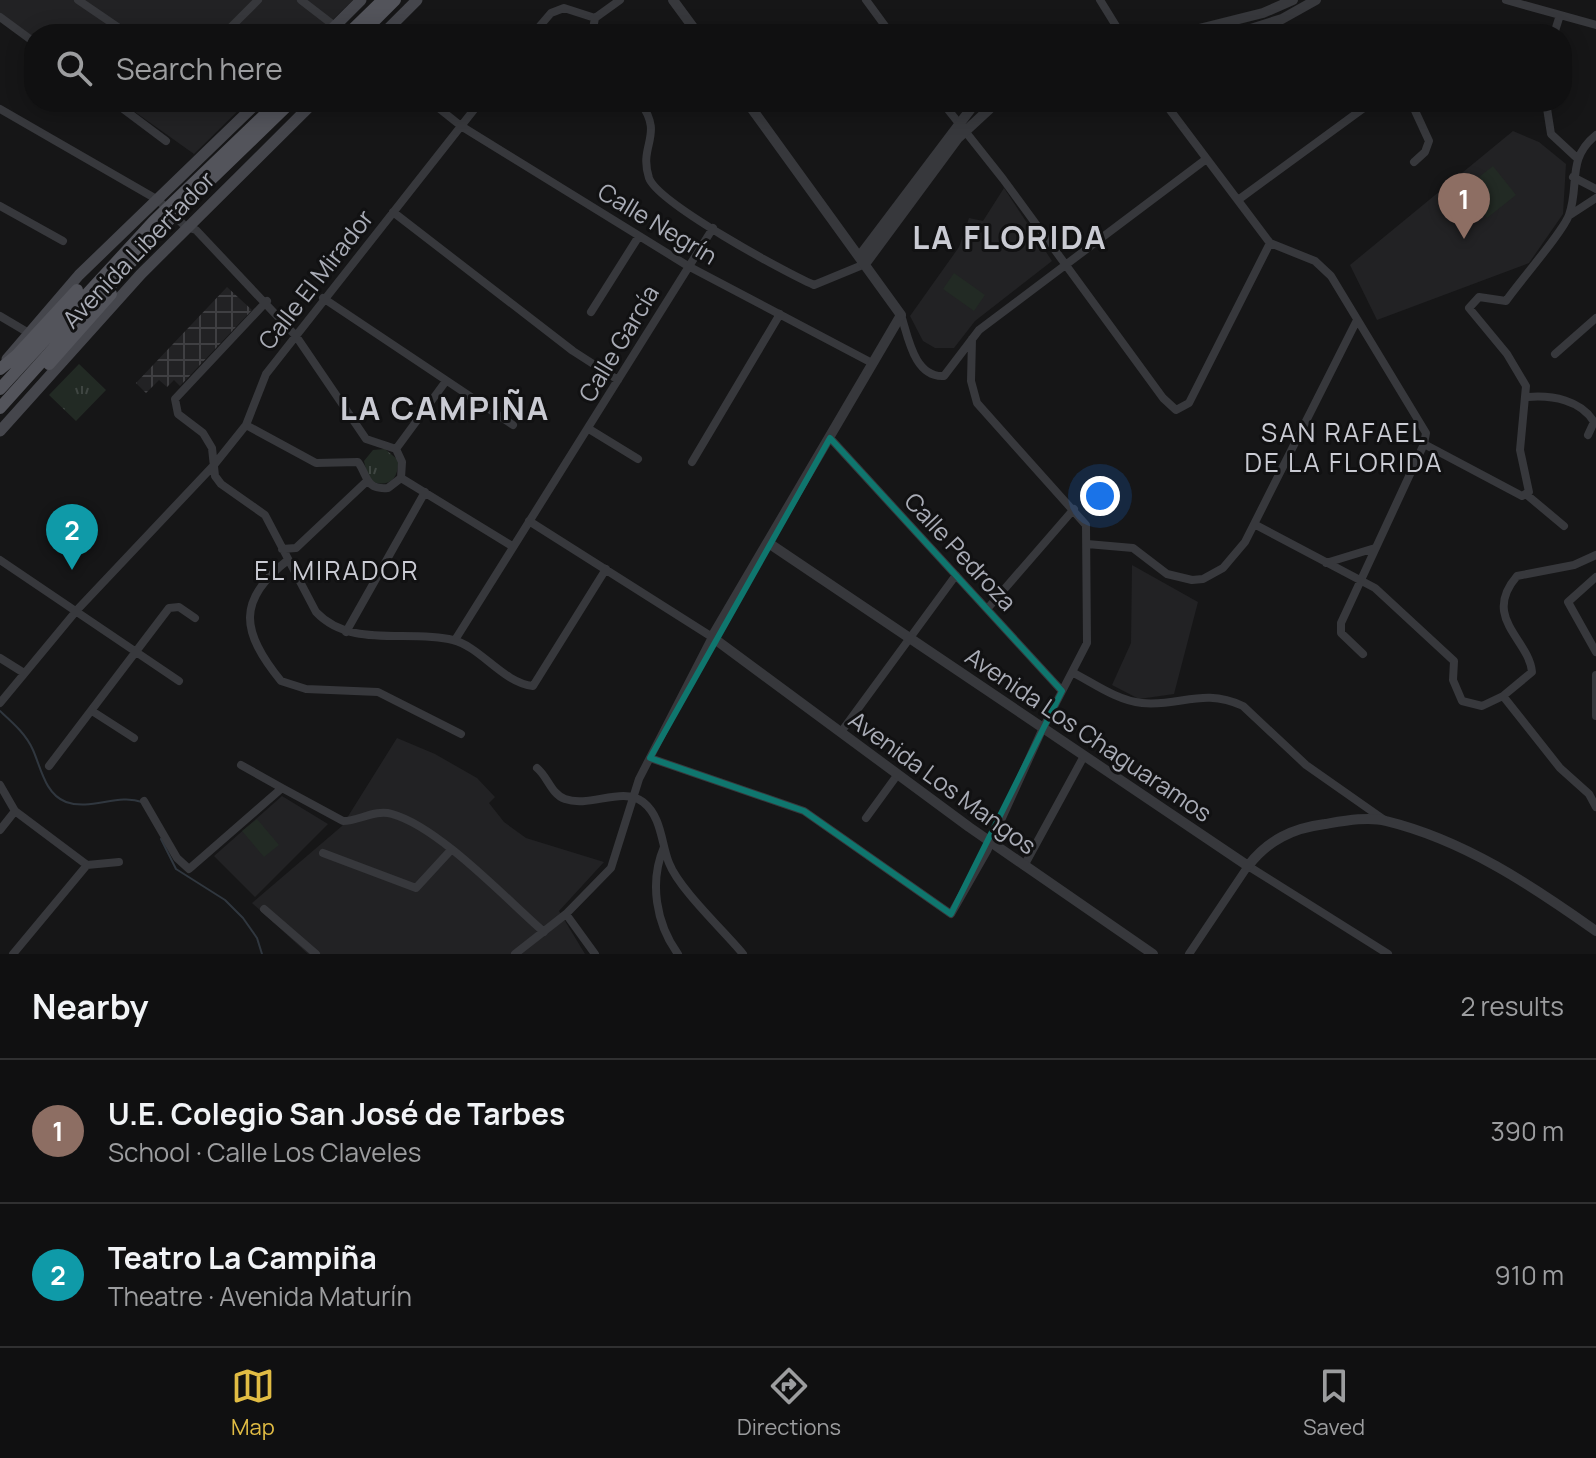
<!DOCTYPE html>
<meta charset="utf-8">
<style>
body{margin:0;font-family:Manrope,sans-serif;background:#1e1e1f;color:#f1f3f6}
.you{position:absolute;left:1100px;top:496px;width:28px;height:28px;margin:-20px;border:6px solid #fff;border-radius:50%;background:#1a73e8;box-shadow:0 0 0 12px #1a73e833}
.badge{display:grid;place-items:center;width:52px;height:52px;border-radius:50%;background:#e1bc44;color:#fff;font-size:26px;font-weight:700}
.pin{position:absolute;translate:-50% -66px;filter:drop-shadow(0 2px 4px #0008)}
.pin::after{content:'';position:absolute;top:42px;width:28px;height:24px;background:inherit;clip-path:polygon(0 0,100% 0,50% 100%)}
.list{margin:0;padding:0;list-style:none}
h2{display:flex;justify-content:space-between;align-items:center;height:104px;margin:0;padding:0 32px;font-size:34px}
h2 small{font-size:26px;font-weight:400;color:#9c9d9f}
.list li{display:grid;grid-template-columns:52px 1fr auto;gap:24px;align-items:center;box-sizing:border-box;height:144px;padding:0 32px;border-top:2px solid #303031}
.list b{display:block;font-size:30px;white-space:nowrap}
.list p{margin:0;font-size:26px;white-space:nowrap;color:#9c9d9f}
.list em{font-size:26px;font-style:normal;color:#9c9d9f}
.icon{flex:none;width:44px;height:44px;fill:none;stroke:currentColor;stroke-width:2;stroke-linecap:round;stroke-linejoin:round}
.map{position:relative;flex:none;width:1596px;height:954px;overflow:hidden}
.search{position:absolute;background:#101011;box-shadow:0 4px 20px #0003;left:24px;right:24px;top:24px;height:88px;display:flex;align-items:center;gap:20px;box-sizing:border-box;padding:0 28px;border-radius:32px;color:#9c9d9f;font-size:30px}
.sheet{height:392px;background:#101011}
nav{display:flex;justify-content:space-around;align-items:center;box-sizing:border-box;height:112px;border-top:2px solid #303031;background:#101011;font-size:22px;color:#9c9d9f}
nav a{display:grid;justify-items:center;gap:4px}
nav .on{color:#e1bc44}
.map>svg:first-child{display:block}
</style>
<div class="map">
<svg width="1596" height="954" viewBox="0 0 1596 954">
<defs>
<pattern id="industrial-grid" width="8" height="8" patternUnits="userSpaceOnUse" patternTransform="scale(2)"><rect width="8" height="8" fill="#222224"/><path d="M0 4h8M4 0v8" fill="none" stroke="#3f3f42"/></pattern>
<pattern id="park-tufts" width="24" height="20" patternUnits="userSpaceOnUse" patternTransform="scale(2)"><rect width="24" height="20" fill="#222a24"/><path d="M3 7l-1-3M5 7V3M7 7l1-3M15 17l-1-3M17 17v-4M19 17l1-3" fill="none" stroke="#3f4642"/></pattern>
</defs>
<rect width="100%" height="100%" fill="#161617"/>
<path fill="#222224" d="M 0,0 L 353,0 L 318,34 L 34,34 L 34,41 L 0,13 Z
M 121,102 L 247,102 L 194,154 Z
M 1513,131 L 1539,142 L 1566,164 L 1563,214 L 1529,263 L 1377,320 L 1350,265 Z
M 1004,188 L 1052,261 L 975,321 L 954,348 L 935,348 L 923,341 L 910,316 L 959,247 L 969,218 L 983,221 Z
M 1132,565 L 1198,602 L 1174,694 L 1139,699 L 1112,685 L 1131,643 Z
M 397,738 L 435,754 L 477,778 L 495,797 L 489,803 L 504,822 L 526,838 L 604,862 L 559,911 L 585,954 L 308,954 L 252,903 L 342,826 Z
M 282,796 L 328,824 L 255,897 L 214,856 Z"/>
<path fill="url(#industrial-grid)" d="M 227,287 L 252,310 L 180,386 L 174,380 L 167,387 L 159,380 L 146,393 L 136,383 Z"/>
<path fill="url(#park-tufts)" d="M 79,364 L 106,390 L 76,421 L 49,395 Z
M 385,449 L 398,460 C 399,480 388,488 369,481 L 364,461 L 373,450 Z"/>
<path fill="#222a24" d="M 1493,166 L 1516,195 L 1487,218 L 1465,188 Z
M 954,273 L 985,295 L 974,311 L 943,289 Z
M 257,819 L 279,845 L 264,857 L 242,831 Z"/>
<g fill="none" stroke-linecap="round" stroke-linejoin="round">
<path stroke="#30373f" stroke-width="2" d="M 0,711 C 12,722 26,734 33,750 C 41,768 45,794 66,802 C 91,811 118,793 142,802
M 161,839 L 176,869 L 225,900 L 243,918 L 257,938 L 262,954"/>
<path stroke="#37383c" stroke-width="8" d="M 78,0 L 128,34
M 301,0 L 345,34
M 866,0 L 891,34
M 1100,0 L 1121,34
M 1506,0 L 1596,25
M 0,17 L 34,42
M 595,18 L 620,0
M 224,34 L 258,0
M 533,34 L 551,13 L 564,8 L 595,18
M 592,34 L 595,18
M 1554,34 L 1560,15
M 114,102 L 166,141
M 431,102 L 461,126 L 688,266 L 872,363
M 640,102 C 665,136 638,144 649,178 C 658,203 784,272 814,285 L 865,264
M 942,102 L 1003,179 L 1163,398 L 1176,410 L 1189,403 L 1270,243
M 1164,102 L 1270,243 L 1315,261 L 1331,276 L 1426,433 L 1424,444 L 1341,623 L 1341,633 L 1363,654
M 1411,102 L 1429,141 L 1425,152 L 1414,162
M 1546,102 L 1551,134 L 1578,159
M 0,109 L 158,200 L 186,227 L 196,230 L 296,336 L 366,439 L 396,449 L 402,462 L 401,478 L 512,546
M 1573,177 L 1596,189
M 1238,200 L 1372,102
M 0,206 L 63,241
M 393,212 L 573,351 L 618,380
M 1570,215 L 1596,198
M 323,298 L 513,425
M 267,301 L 175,399 L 178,414 L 203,433 L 212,448 L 215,476 L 221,484 L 265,515 L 316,612 C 351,649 407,629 453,640 C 481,647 503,683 533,686 L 606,569
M 591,312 L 639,236
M 901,315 C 908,336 914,378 944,376 L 979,330 L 1205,160
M 0,316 L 27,332
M 1555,354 L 1596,318
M 1528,397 C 1552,395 1581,400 1594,422 L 1588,435
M 246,425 L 316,463 L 358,462 C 368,476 365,490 388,488 L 401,478
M 589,429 L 638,459
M 830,438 L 1062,691
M 1424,444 L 1522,496 L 1529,492 L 1520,450 L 1526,386 L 1507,354 L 1469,308 L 1479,297 L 1506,301 C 1519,282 1563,232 1569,215 C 1580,185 1566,159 1596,135
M 396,449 L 446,381
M 692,462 L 780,314
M 1527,495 L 1564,526
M 1254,524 L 1375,588 L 1454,661 L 1453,680 L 1462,701 L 1482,706 L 1503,696 L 1560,768 L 1589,794 L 1596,807
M 1087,544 L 1133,548 L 1167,574 L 1192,580 L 1203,579 L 1223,568 L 1245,542 L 1356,322
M 282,549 L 296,548 L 366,482
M 0,560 L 179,681
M 288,560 C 236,600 241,632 281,681 L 306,689 L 378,692 L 461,734
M 1326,563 L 1375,548
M 1596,577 L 1568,602 L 1596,652
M 988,608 L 1074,509
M 346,632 L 425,492
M 455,640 L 713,228
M 0,658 L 24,673
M 1072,672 C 1093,683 1118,701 1142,703 C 1180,707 1203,687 1243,706 L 1306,765 L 1383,819
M 1596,675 L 1596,716
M 1503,696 L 1532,672 C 1529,639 1481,618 1517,576 L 1574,565 L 1596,555
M 0,703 L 77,610 L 214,465 L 246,425 L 266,374 L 480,102
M 92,711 L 134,738
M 841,732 L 956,575
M 650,758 L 804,811 L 951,914 L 987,851 L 1043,728 L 1087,643 L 1086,525 L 977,403 L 971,381 L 972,339
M 241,765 L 282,788
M 49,766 L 169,608 L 179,607 L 195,618
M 537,768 C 548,777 551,794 565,799 C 590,808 622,786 643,802 C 662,817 661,843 669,863 C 679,889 724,931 743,954
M 0,785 L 15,811 L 87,865 L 119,862
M 144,801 L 177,858 L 189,869 L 282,788 L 343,821 C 359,821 375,809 392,814 C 439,827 506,899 544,932
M 866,818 L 898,774
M 0,830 L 15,811
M 664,847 C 649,882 656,924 678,954
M 323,853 L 416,888 L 450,851
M 1024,866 L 1084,756
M 264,909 L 316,954
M 566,914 L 595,954
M 13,954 L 87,865
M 515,954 L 566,914 L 611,868 L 639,779 L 712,637 L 529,521
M 1189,954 L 1248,866 L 1388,954"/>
<path stroke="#37383c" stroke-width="10" d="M 673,0 L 698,34
M 1179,34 L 1263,13 L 1293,0
M 1235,34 L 1282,19 L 1316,0
M 747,102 L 901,315 L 712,637 L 969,827 L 1153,954
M 859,257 L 976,102
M 865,264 L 958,138 L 997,102
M 770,544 L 1248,866 C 1268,840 1293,828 1325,824 C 1343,821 1369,816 1386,821 C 1464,840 1531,885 1596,931"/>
<path stroke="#45464c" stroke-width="11" d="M 327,34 L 361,0
M 383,34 L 417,0
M 7,359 L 79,275 L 258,102
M 0,431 L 141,274 L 314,102"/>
<path stroke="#53545b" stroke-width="12" d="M 348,34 L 383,0
M 361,34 L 395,0
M 49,364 L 111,294
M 0,369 L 16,356 L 77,290
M 0,389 L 154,221 L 278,102
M 0,408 L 168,221 L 291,102"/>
</g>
<path fill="none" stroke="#0f766e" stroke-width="6" stroke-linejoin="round" d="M 830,438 L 1062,691 L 951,914 L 804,811 L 650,758 Z"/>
<g text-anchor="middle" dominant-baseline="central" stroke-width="6" stroke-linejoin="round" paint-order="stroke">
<g font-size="24" fill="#a9acb6" stroke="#111112">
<text transform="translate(658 223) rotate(31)">Calle Negrín</text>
<text transform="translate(138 249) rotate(-46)">Avenida Libertador</text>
<text transform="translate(315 279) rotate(-52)">Calle El Mirador</text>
<text transform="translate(618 343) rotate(-59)">Calle García</text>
<text transform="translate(961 551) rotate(47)">Calle Pedroza</text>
<text transform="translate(1089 734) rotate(34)">Avenida Los Chaguaramos</text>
<text transform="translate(943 782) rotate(36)">Avenida Los Mangos</text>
</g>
<g font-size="26" letter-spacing="2" fill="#cacbd3" stroke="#111112">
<text x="1344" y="432">SAN RAFAEL<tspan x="1344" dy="30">DE LA FLORIDA</tspan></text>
<text x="337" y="570">EL MIRADOR</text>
</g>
<g font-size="32" font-weight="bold" letter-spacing="2" fill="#cacbd3" stroke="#111112">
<text x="1010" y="237">LA FLORIDA</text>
<text x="445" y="408">LA CAMPIÑA</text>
</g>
</g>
</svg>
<div class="you"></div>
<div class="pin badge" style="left:1464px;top:239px;background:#8d6e63">1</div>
<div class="pin badge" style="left:72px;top:570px;background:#0f9aa8">2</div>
<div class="search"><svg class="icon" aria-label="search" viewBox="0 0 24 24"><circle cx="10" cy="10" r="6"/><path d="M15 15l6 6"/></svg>Search here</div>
</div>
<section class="sheet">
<h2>Nearby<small>2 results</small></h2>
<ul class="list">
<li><span class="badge" style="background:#8d6e63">1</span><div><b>U.E. Colegio San José de Tarbes</b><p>School · Calle Los Claveles</p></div><em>390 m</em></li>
<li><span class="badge" style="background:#0f9aa8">2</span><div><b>Teatro La Campiña</b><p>Theatre · Avenida Maturín</p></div><em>910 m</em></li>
</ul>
</section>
<nav>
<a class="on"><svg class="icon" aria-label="map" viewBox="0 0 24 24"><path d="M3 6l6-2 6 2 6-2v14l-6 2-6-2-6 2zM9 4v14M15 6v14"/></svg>Map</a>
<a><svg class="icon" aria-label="directions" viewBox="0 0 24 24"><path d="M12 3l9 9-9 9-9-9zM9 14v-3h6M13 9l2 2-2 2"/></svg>Directions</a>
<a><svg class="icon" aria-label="saved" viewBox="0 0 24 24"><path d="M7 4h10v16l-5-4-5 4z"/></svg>Saved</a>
</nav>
